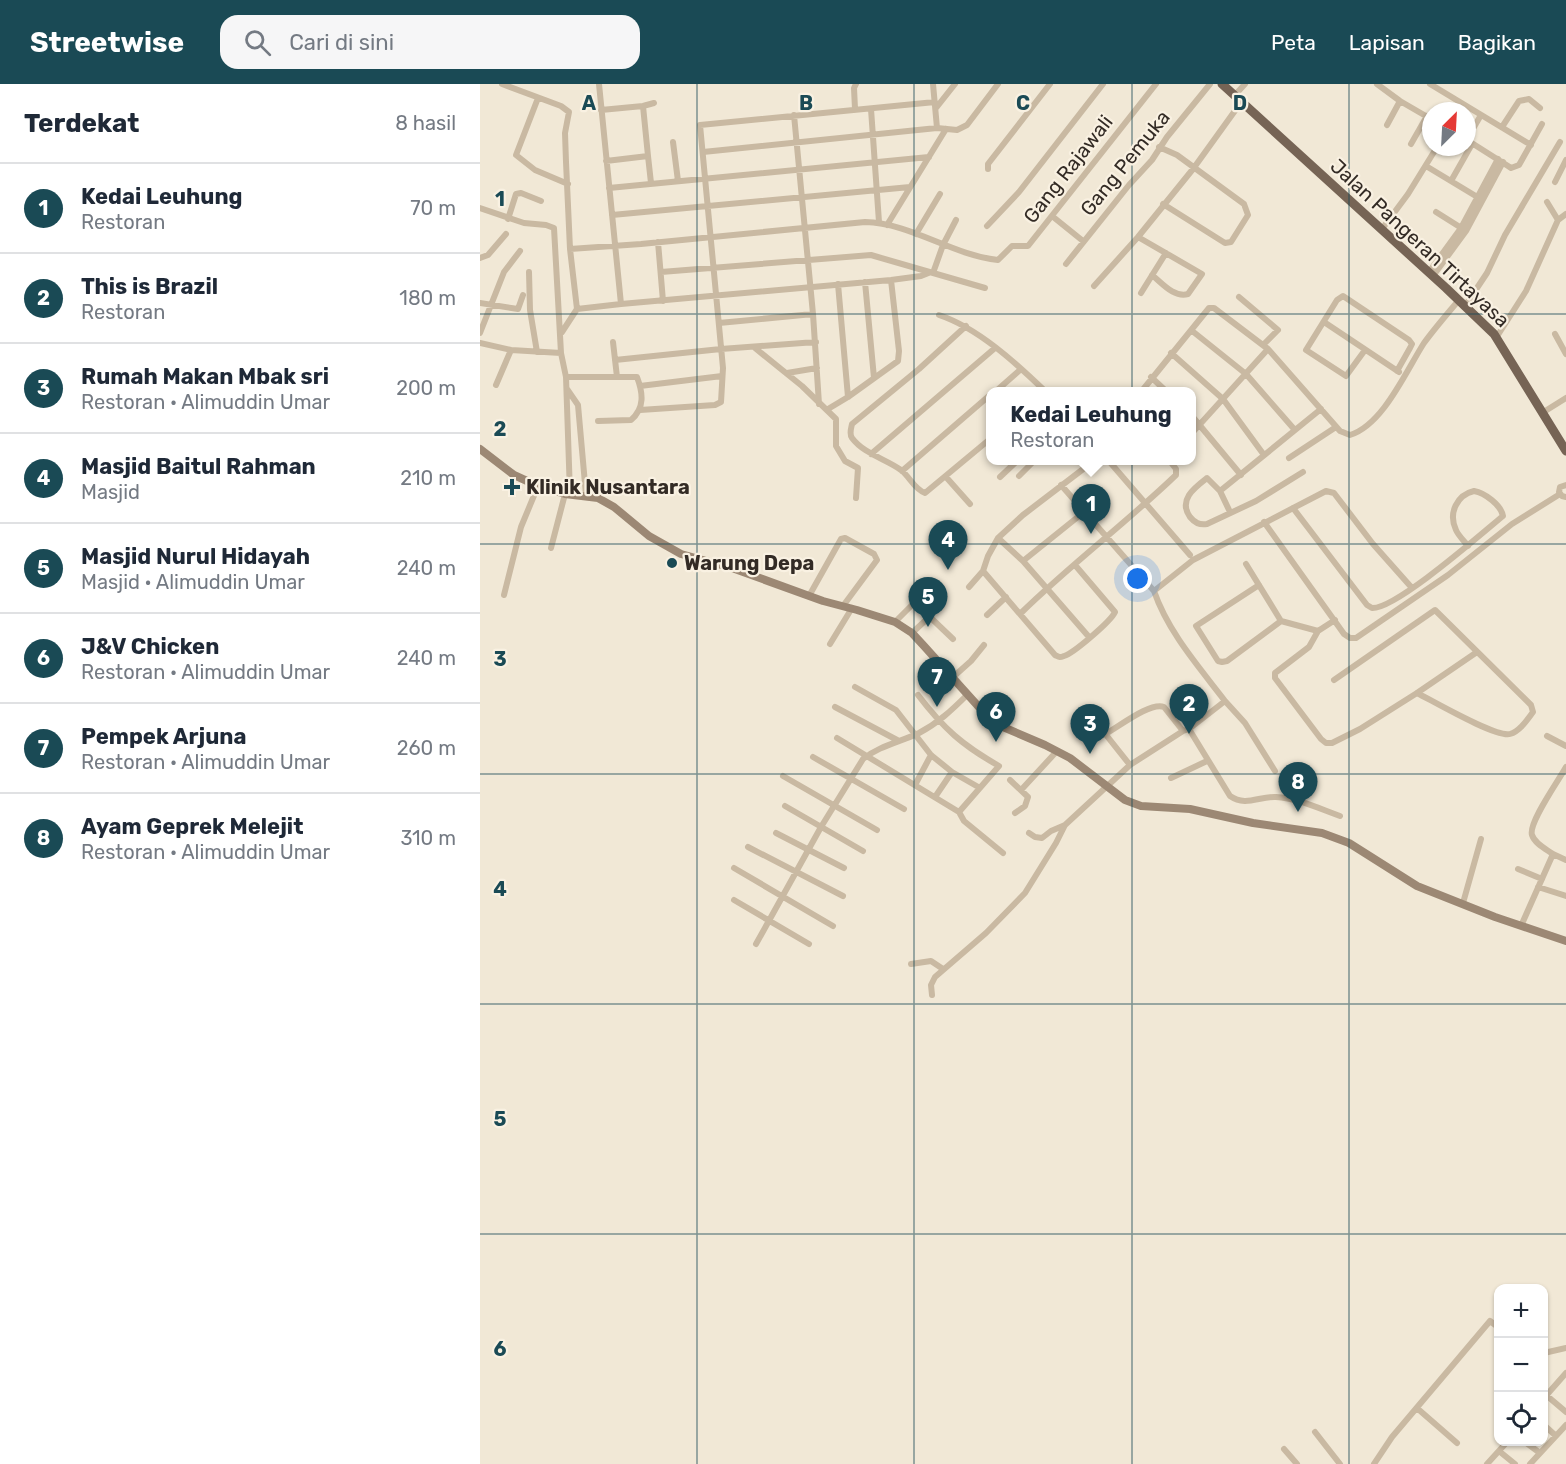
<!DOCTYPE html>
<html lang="id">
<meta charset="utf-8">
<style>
body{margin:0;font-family:Rubik,sans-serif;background:#f6f6f7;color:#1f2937}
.controls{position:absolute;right:18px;bottom:18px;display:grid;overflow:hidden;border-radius:12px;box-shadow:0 2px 4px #0004}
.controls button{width:54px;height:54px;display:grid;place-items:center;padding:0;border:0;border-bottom:2px solid #e0e1e3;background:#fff;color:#1f2937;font:30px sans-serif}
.compass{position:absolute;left:942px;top:18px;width:54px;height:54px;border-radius:50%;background:#fff;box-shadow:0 2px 4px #0004;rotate:24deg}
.you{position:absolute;left:658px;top:495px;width:21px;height:21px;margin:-15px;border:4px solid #fff;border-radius:50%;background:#1a73e8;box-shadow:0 0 0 9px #1a73e833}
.badge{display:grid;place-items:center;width:39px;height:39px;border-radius:50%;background:#1a4a55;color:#fff;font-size:20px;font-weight:700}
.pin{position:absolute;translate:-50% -50px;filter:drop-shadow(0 2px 3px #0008)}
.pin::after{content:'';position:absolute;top:32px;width:21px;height:18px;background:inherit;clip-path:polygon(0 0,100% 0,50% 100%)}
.popup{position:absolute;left:506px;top:303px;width:210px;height:78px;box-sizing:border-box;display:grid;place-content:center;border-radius:12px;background:#fff;filter:drop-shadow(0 2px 4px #0005);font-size:20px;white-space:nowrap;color:#747a83}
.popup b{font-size:22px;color:#1f2937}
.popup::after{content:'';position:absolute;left:50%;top:100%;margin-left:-12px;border:12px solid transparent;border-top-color:#fff}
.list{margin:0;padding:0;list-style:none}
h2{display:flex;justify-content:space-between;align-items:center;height:78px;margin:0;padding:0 24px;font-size:26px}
h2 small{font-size:20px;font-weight:400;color:#747a83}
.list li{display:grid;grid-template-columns:39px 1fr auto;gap:18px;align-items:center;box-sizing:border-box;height:90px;padding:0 24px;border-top:2px solid #e0e1e3}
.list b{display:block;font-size:22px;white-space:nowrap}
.list p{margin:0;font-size:20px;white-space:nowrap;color:#747a83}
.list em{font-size:20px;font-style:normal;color:#747a83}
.icon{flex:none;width:33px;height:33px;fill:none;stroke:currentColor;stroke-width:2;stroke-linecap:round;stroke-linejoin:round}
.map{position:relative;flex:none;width:1086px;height:1380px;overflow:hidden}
header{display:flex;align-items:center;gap:36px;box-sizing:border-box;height:84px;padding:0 30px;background:#1a4a55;color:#fff}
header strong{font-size:28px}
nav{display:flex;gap:33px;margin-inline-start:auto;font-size:21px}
.search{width:420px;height:54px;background:#f6f6f7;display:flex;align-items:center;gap:15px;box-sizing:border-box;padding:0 21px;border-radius:18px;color:#747a83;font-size:22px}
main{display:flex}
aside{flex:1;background:#fff}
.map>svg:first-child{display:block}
</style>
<header>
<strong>Streetwise</strong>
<div class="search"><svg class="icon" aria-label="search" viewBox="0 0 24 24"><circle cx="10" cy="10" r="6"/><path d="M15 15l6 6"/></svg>Cari di sini</div>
<nav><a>Peta</a><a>Lapisan</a><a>Bagikan</a></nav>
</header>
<main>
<aside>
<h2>Terdekat<small>8 hasil</small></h2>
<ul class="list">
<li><span class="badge">1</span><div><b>Kedai Leuhung</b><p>Restoran</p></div><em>70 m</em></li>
<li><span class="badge">2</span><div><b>This is Brazil</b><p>Restoran</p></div><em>180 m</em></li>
<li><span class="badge">3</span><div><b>Rumah Makan Mbak sri</b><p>Restoran · Alimuddin Umar</p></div><em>200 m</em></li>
<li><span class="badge">4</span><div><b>Masjid Baitul Rahman</b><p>Masjid</p></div><em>210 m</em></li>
<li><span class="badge">5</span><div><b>Masjid Nurul Hidayah</b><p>Masjid · Alimuddin Umar</p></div><em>240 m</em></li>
<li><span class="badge">6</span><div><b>J&amp;V Chicken</b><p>Restoran · Alimuddin Umar</p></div><em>240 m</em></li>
<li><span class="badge">7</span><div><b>Pempek Arjuna</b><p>Restoran · Alimuddin Umar</p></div><em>260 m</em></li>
<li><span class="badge">8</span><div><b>Ayam Geprek Melejit</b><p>Restoran · Alimuddin Umar</p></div><em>310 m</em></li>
</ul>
</aside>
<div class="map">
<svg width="1086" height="1380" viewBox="0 0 1086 1380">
<rect width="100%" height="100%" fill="#f1e8d6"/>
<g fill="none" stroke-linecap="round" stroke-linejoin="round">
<path stroke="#c9b9a2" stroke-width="6" d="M 22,0 L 81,22 L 89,28 L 85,49 L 86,78 L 90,165 L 97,225 L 82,248
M 119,0 L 141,220
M 453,0 L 457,44
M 897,0 L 920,17 L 951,35
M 950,0 L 1051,61
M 755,11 L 765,0
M 58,14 L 36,71 L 55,86 L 88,100
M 163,22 L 168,72
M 456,24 L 475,0
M 375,25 L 374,4 L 376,0
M 391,25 L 399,138
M 121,26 L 163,22 L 174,19
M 314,31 L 333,230 L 339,320
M 907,41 L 920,17
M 1022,43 L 1039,17 L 1049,15 L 1060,24
M 987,55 L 1001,31
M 987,56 L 1028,82 L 1031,84 L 1039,81 L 1062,40
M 193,58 L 198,97
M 931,60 L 947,32
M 679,63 L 697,71 L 764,120 L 768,131 L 751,158 L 745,159 L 683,120
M 223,68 L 457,44 L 477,46 L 487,41 L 518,0
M 126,77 L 168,72 L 171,99
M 946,82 L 999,114
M 508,85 L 508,80 L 570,0
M 971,97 L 992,60
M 1075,98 L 1086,76
M 129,104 L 449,73
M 1067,118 L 1078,136
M 0,124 L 44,139 L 66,141 L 74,144 L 81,269 L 86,293 L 90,410
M 956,128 L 983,145
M 132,131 L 430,103
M 572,132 L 603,157
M 28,135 L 36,110 L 41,109 L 61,117
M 407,141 L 466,45
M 507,142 L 539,108 L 623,0
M 902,145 L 928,110 L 957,63
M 436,150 L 460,110
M 658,153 L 722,190 L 708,210 C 694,214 682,199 672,191
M 178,158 L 183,217
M 90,165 L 161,160 L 385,138 C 431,139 472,171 518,176 L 532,162 L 548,162 L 676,0
M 0,174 L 8,171 L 26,150
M 586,180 L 649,101 L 672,76 L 687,53 L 730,0
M 49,188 L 50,226 L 57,268
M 181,188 L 391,171 L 505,204
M 949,188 L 981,144 L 1018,75
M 453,189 L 463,161 L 476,136
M 953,192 L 986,147 L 1023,78
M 385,198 L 394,294
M 358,200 L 368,313
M 614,202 L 658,153 L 713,85 L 762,17
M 661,209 L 686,169
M 759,213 L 798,246 L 783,261
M 0,219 L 38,225 L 43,211
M 985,222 L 1007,189 L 1025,151 L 1080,58
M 97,225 L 141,220 L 411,196 L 441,192 L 451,188
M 459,231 C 498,244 536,279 566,308
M 844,238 L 919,288
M 239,239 L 333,230
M 486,242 L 439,285 L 372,340 C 371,345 369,350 372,354 C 384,370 406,375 421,386 C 430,393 434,405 445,409 L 510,355
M 711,246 L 766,290 L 814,345
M 0,249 L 24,188 L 40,167
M 1075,250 L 1086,270
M 1016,254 L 1046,207 L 1078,136 L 1086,130
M 133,258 L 137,293
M 0,259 L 31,266 L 81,269
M 275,264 L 322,302 L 356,335 L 356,362 L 365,377 L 378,384 L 376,414
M 885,266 L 866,292 L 826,266 L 857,216 L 863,212 L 929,256 L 932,260 L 930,264 L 917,287
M 691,269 L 743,315 L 784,371
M 135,276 L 241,265 L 336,258
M 307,289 L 337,284
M 86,293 L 157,293 C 163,309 165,324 151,336 L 118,337
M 671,293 L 687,308
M 16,301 L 31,266
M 160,302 L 242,292
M 87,305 L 98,321 L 106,411
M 515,308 L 541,285
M 661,308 L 729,224 L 734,224 L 788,265 L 860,347 L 870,351 C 903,341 926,287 944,259 C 955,244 967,230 979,216
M 348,325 L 368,313 L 418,277 L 419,267 L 411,196
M 160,326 L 235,321 L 241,318 L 243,284 L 220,41 L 455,18
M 1062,329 L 1086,314
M 712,332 L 761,391
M 712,349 L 788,265
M 391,370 L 515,264
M 809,374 L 856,343
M 628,376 L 710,471
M 422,387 L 510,311
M 539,392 L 555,376
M 466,393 L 490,420
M 520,393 L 538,376
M 1086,401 L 1080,403 L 1079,408 L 1082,412 L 1086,413
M 740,407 L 841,325
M 813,424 L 887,521 L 892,524 C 916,525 1001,450 1023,432 C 1021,421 1005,409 994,407 C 977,411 968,429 976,446 C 978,451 984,457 988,462
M 750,428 L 740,407 L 727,394 C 714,404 698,416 710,433 C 715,439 719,441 727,440 L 776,417 L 823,388
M 784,438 L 864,550 L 870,554 L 876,554 L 968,491 L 1032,440 L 1080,410
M 518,454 L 543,477 L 609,553
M 71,464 L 85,410
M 543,477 L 604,428
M 766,480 L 801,537 L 747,577 L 742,578 L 738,577 L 716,542 L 779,501
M 503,487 L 575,571 C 579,573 579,574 584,572 C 594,569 631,537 635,528 L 595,481
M 489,503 L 503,487 L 508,472 L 518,454 L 543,431 L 615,376
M 674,507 L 713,476 L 846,407 L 854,409 L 893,460 L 932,504
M 24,511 L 41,443 L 58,402
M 329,512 L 361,455 L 365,454 L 394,470 L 397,476 L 363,522
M 541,529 C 590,481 646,439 696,391 L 696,385 L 689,376
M 507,531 L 526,513
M 855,536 L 838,547 L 829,563 L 795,589 L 795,594 L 841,655 L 846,659 L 852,659 L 880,645 L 937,609 L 997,568
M 801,537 L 838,547
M 415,538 L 445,508
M 432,549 L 447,535 L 451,534 L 473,555
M 350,560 L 372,524
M 472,594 L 491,577 L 504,561
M 854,596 L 955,526 L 1051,621 L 1053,628 C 1047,636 1040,647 1030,650 C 1016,654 953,617 937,609
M 375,603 L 416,626 L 451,671 L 472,688 L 500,704
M 745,617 L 765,639 L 795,687
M 355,623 L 419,657
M 615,637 L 650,681
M 709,645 L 750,712 C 766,723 779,712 796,713 C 817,714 840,725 860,732
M 627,649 C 640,642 670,618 684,623 L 703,647
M 1067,652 L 1086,662
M 357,654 L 479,728 L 519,682 C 482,661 464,645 438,611
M 333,673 L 424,725
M 303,692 L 397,746
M 691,694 L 727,677
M 530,696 L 548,713 L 545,722 L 535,729
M 435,701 L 451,671
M 542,705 L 577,667
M 455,713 L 472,688
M 305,722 L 383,767
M 479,728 L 484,737 L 523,769
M 296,749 L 364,784
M 549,749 L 555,753 L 562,754 L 571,747 L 585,741
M 268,763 L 363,812
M 1073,770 L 1086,776
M 254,784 L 353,842
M 1038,785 L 1062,795
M 1058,803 L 1086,812
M 254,816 L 329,860
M 983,819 L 1001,755
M 1041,842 L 1073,770 C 1066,765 1055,760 1052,751 C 1048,739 1079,696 1086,683
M 276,860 L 341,743 L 383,675 C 399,662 420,658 439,649 C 458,639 472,626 487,611
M 431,880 L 451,877 L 463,885
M 452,911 L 451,901 L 455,893 L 506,849 L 545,809 L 576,759 L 585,741 L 650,681 L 703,647 L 709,645 L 745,617 C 719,583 688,548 674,507 L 581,401
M 1064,1269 L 1086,1264
M 1066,1311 L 1086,1328
M 1064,1314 L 1086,1289
M 938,1325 L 977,1359
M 1064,1341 L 1076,1352
M 835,1348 L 860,1380
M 1045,1358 L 1060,1369
M 804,1365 L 817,1380
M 1019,1367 L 1035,1380
M 894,1380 L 912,1353 L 1010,1237 L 1018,1243
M 1007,1380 L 1027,1358
M 1050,1380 L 1086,1341"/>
<path stroke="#9c8874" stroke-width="8" d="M 0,365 L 34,391 L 58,402 L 85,410 L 118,414 L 134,423 L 169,452 L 201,470 L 252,484 L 343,517 L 377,526 L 415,538 L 432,549 L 444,562 L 507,632 L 523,643 L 565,661 L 590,674 L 645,716 L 661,722 L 710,725 L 773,739 L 842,749 L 869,759 L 937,802 L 1015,833 L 1086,857"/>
<path stroke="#766455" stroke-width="9" d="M 742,0 L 966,204 L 1014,250 L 1086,367"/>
</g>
<path fill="none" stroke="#1a4a55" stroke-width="1.5" stroke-opacity="0.55" d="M 217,0 L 217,1380M 434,0 L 434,1380M 652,0 L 652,1380M 869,0 L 869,1380M 0,230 L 1086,230M 0,460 L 1086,460M 0,690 L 1086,690M 0,920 L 1086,920M 0,1150 L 1086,1150"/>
<g fill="#1a4a55" stroke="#f9f1e2" stroke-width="2">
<path d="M29 394h6v6h6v6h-6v6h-6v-6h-6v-6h6z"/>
<circle cx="192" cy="479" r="6"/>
</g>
<g text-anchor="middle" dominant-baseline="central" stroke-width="4.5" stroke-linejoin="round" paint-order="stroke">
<g font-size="20" fill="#332b25" stroke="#f9f1e2">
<text transform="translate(645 79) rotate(-51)">Gang Pemuka</text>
<text transform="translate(588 85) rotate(-52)">Gang Rajawali</text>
<text transform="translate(940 159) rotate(43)">Jalan Pangeran Tirtayasa</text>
</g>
<g font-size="20" font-weight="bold" fill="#332b25" stroke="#f9f1e2" text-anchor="start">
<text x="46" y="403">Klinik Nusantara</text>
<text x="204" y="479">Warung Depa</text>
</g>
</g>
<g font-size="20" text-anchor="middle" font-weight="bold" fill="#1a4a55" stroke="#f9f1e2" stroke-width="4.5" stroke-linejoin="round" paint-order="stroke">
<text x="109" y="26">A</text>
<text x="326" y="26">B</text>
<text x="543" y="26">C</text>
<text x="760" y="26">D</text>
<text x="20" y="122">1</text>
<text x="20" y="352">2</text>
<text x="20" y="582">3</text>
<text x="20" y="812">4</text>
<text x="20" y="1042">5</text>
<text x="20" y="1272">6</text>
</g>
</svg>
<div class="controls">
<button>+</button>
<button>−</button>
<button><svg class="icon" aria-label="locate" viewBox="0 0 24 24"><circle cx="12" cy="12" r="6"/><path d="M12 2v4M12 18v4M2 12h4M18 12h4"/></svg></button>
</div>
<svg class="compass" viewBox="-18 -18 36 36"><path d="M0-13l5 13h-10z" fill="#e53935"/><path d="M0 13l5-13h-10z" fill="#747a83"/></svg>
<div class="you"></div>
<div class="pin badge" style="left:611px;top:450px">1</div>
<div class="popup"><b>Kedai Leuhung</b>Restoran</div>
<div class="pin badge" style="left:709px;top:650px">2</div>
<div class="pin badge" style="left:610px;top:670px">3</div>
<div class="pin badge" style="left:468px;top:486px">4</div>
<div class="pin badge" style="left:448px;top:543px">5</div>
<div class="pin badge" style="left:516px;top:658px">6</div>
<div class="pin badge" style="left:457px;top:623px">7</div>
<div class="pin badge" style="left:818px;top:728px">8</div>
</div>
</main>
